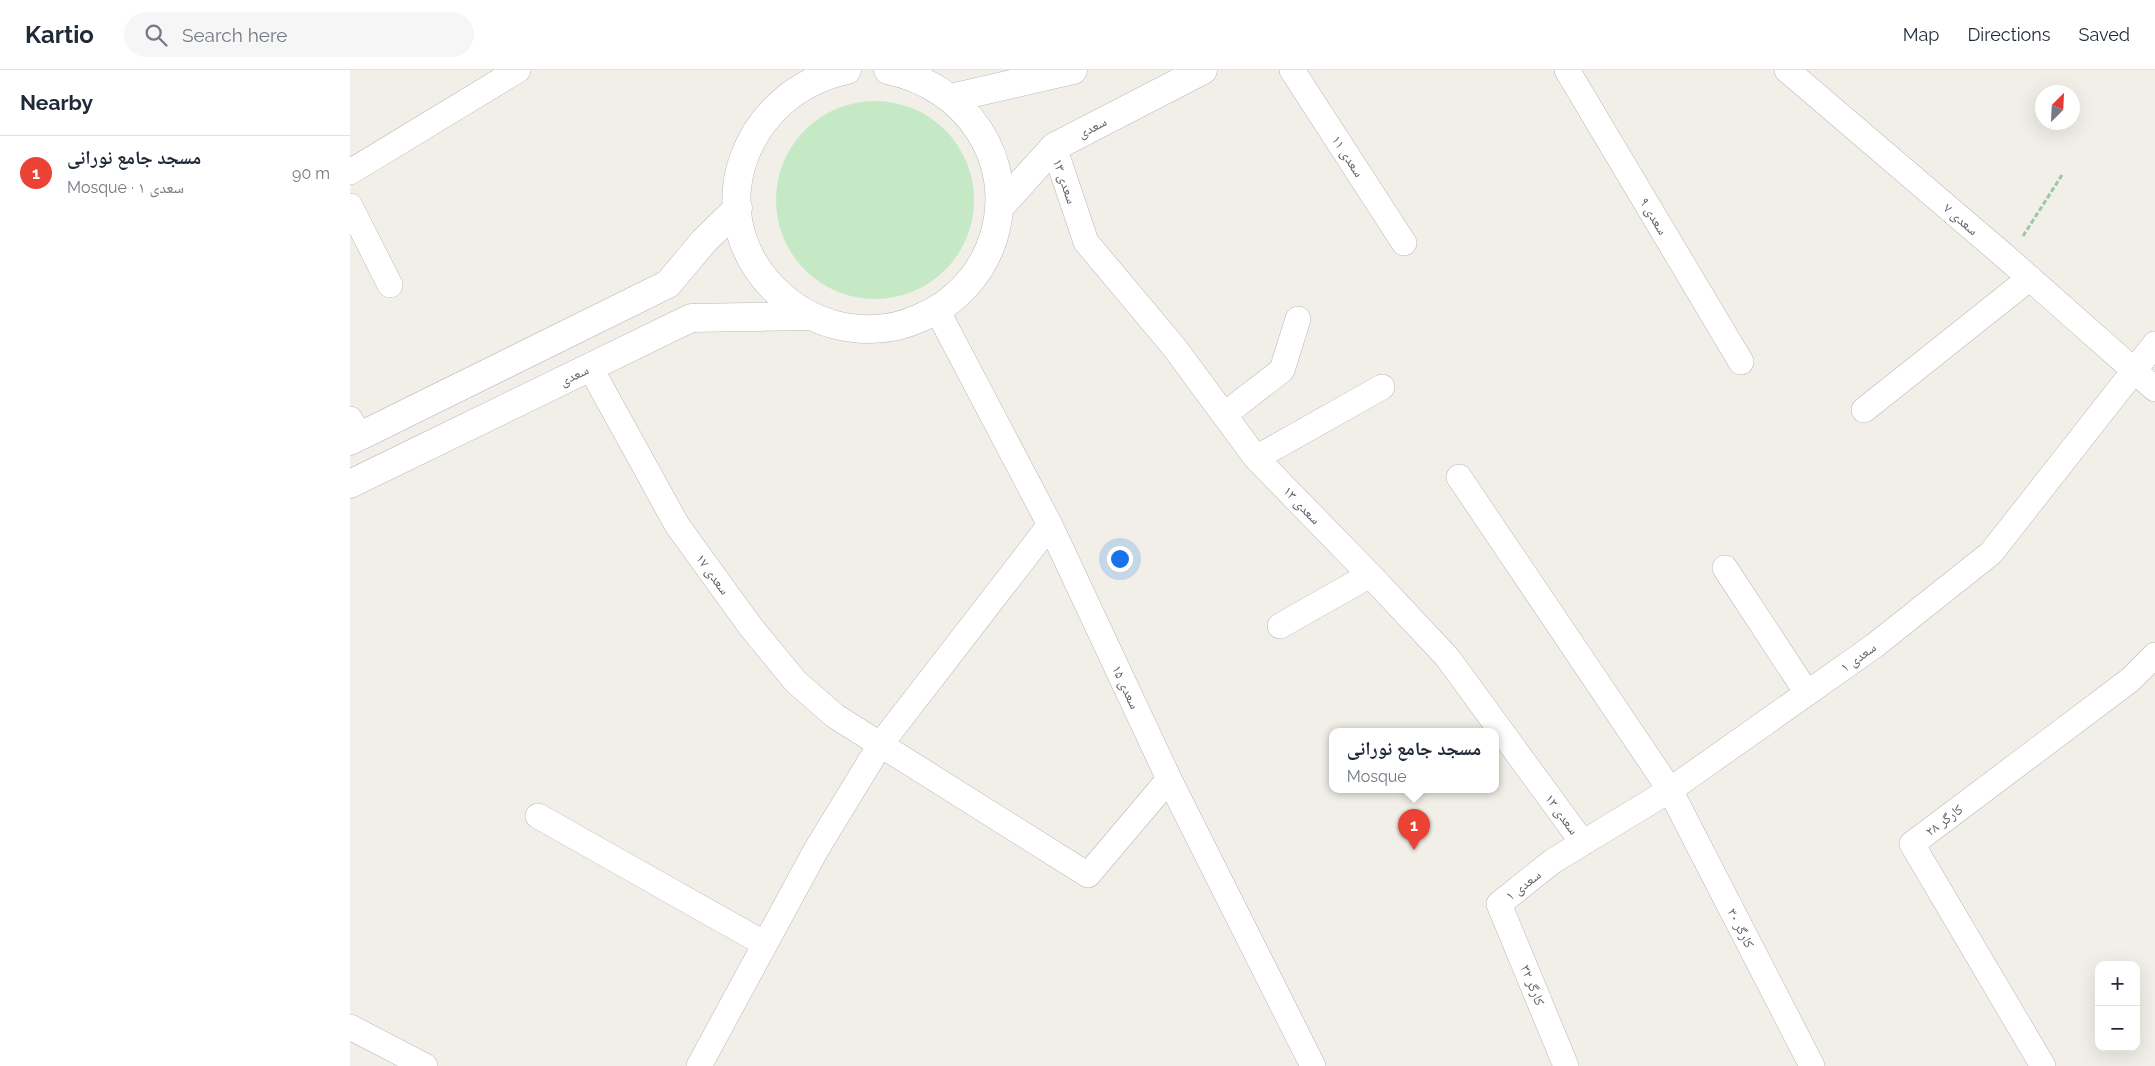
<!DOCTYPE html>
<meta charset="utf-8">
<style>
body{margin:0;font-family:Raleway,"Noto Naskh Arabic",sans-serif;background:#f6f6f7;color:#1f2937}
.controls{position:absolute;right:15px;bottom:15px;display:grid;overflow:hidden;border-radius:10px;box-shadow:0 5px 20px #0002}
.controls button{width:45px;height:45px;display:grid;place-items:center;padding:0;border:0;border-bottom:1px solid #e0e1e3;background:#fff;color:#1f2937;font:25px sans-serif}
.compass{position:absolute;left:1685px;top:15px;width:45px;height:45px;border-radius:50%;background:#fff;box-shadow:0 5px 20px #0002;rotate:24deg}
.you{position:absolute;left:769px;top:488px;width:18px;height:18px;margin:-12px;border:4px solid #fff;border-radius:50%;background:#1a73e8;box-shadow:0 0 0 8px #1a73e833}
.badge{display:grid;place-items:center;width:32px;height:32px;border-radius:50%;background:#ea4335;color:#fff;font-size:16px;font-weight:700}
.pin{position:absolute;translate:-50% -41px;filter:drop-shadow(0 1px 2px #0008)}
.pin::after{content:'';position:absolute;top:26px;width:18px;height:15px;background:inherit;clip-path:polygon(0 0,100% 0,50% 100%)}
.popup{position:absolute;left:979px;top:658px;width:170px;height:65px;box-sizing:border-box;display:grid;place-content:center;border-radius:10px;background:#fff;filter:drop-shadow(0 1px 4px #0005);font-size:16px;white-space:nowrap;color:#747a83}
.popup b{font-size:19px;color:#1f2937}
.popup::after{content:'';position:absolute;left:50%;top:100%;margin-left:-10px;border:10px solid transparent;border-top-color:#fff}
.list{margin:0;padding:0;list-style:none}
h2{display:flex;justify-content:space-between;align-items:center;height:65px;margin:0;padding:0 20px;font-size:21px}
h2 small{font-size:16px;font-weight:400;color:#747a83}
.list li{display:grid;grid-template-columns:32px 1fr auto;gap:15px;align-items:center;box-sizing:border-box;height:75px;padding:0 20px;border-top:1px solid #e0e1e3}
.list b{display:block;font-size:19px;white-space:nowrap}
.list p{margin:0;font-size:16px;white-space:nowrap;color:#747a83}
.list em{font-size:16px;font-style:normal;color:#747a83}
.icon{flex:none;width:28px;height:28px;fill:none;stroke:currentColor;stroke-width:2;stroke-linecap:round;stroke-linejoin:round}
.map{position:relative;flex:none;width:1805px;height:996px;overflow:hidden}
header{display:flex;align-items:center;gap:30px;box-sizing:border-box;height:70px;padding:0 25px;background:#fff;border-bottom:1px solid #e0e1e3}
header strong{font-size:24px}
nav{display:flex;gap:28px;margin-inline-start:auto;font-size:18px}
.search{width:350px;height:45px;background:#f6f6f7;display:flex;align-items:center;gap:12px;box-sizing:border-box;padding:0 18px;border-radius:28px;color:#747a83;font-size:19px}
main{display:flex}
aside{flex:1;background:#fff}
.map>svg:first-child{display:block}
</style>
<header>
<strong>Kartio</strong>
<div class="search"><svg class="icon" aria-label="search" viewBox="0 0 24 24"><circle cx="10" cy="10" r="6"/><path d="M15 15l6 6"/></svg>Search here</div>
<nav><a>Map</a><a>Directions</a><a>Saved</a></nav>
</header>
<main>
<aside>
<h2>Nearby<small></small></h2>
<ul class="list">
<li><span class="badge">1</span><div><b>مسجد جامع نورانی</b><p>Mosque · سعدی ۱</p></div><em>90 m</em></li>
</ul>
</aside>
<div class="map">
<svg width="1805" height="996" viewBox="0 0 1805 996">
<rect width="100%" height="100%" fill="#f1efe8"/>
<path fill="#c5e8c5" d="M426 130a99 99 0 1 1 198 0a99 99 0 1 1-198 0Z"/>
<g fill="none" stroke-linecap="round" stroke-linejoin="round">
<g stroke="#b5b8bc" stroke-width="26">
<path id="minor" d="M 942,0 L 1054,173
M 1217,0 L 1391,292
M 1437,0 L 1658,189 L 1805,319
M 704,77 L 736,172 L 824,277 L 906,388 L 1020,505 L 1097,587 L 1233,773
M 0,102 L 168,0
M 0,136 L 40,215
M 587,240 L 700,455 L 819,709 L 963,996
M 240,297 L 327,455 L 400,556 L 446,612 L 485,646 L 738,805 L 819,709
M 1514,340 L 1680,208
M 874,345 L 932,300 L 948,249
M 0,349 L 10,366
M 906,388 L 1032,317
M 1109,407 L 1320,720 L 1462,996
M 1375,498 L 1457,623
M 930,556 L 1020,505
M 188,746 L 415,874
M 0,957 L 75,996
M 349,996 L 466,780 L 530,675 L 700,455
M 1216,996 L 1149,834 L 1203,791 L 1320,720 L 1524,576 L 1641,483 L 1805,274
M 1693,996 L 1562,774 L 1780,610 L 1805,585"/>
</g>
<g stroke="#b6babf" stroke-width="29">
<path id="secondary" d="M 497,0 C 396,21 348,140 423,218 C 441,236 462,249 486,255 C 514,262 544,260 570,248 C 606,233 633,203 644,166 C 667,88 615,16 538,0
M 601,28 L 723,0
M 649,138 L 704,77 L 853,0
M 0,371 L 318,214 L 354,171 L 388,138
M 0,414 L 341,248 L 460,246"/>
</g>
<path stroke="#9cc7a9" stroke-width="3" stroke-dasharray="5 2.5" stroke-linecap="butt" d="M 1673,166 L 1712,105"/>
<use href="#minor" stroke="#fff" stroke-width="25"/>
<use href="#secondary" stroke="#fff" stroke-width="28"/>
</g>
<g text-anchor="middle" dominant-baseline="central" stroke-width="4" stroke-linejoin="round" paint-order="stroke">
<g font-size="14" fill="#5f6368" stroke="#fff">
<text transform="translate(742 57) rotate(-27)">سعدی</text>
<text transform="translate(998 86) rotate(57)">سعدی ۱۱</text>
<text transform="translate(715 111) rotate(71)">سعدی ۱۳</text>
<text transform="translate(1304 146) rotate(59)">سعدی ۹</text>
<text transform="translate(1611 149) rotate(41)">سعدی ۷</text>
<text transform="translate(224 305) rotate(-26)">سعدی</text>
<text transform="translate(952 435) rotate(46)">سعدی ۱۳</text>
<text transform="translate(363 504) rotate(54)">سعدی ۱۷</text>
<text transform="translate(1508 587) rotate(-36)">سعدی ۱</text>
<text transform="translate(776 617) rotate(65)">سعدی ۱۵</text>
<text transform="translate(1212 744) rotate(54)">سعدی ۱۳</text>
<text transform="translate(1594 750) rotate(-37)">کارگر ۲۸</text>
<text transform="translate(1173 815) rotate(-38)">سعدی ۱</text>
<text transform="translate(1391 858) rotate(63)">کارگر ۳۰</text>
<text transform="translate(1183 915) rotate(68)">کارگر ۳۲</text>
</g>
</g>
</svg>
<div class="controls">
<button>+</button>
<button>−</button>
</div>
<svg class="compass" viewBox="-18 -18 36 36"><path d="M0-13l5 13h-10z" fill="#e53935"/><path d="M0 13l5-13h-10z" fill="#747a83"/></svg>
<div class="you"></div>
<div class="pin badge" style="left:1064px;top:780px">1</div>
<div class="popup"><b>مسجد جامع نورانی</b>Mosque</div>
</div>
</main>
